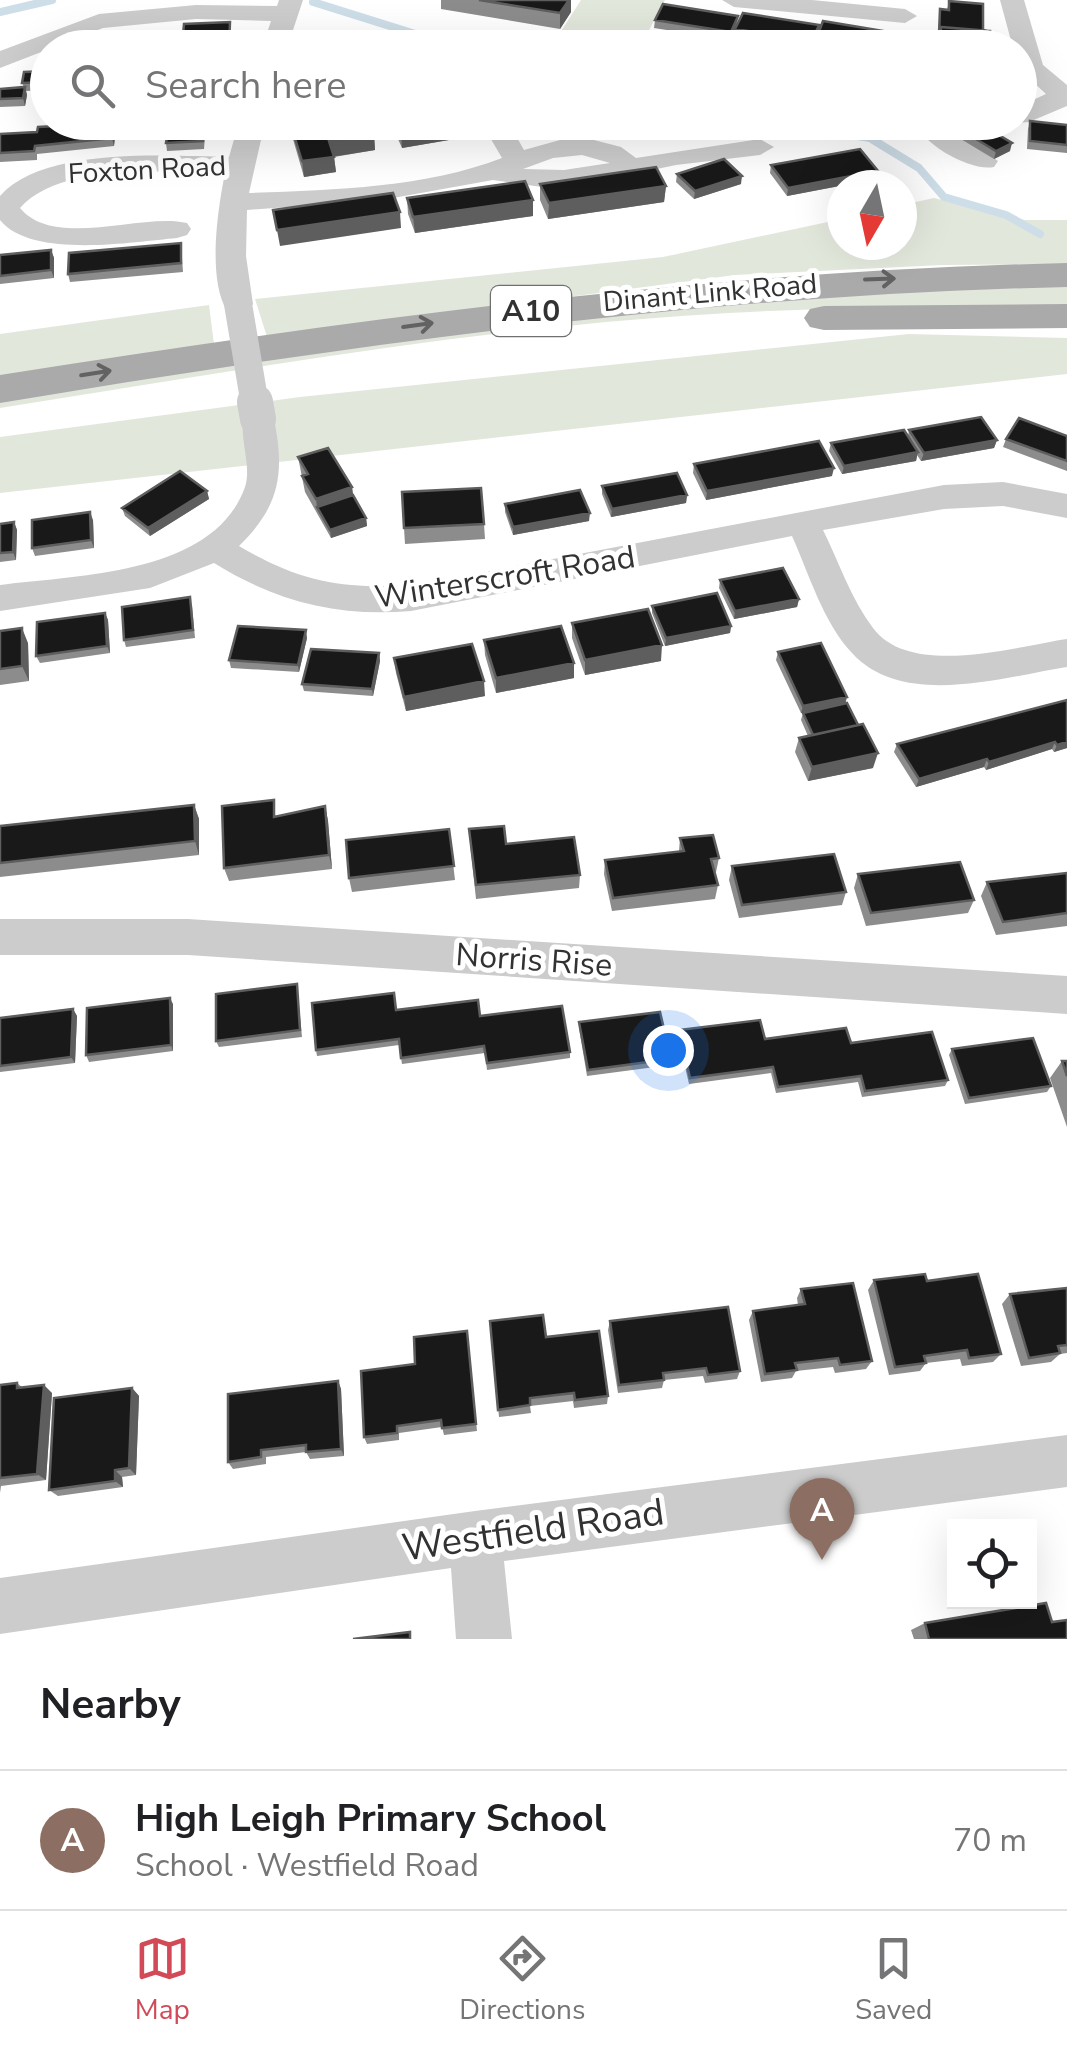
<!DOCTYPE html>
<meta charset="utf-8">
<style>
body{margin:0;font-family:"Nunito Sans",sans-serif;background:#f6f6f6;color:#202124}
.controls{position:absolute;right:30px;bottom:30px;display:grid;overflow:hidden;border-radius:0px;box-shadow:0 10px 40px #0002}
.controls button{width:90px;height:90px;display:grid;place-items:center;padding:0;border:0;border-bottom:2px solid #e0e0e0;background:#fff;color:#202124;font:50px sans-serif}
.compass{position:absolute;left:827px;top:170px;width:90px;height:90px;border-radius:50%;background:#fff;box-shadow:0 10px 40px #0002;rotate:189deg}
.you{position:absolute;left:668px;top:1050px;width:35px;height:35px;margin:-25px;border:8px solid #fff;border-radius:50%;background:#1a73e8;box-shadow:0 0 0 15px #1a73e833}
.badge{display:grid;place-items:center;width:65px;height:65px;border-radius:50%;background:#d24a58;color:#fff;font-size:32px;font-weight:700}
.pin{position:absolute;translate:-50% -82px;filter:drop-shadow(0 2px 5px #0008)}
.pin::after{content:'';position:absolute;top:52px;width:35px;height:30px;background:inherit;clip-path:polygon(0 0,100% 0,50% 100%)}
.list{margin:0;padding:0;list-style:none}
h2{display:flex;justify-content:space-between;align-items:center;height:130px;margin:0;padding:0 40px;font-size:42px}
h2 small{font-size:32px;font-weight:400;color:#757577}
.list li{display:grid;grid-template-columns:65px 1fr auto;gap:30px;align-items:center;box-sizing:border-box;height:140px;padding:0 40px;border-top:2px solid #e0e0e0}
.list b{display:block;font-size:38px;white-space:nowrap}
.list p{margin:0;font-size:32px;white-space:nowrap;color:#757577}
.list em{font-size:32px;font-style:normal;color:#757577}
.icon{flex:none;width:55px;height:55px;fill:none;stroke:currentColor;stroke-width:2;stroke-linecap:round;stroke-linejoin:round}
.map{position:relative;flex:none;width:1067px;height:1639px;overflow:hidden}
.search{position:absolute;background:#fff;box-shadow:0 10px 40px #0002;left:30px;right:30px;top:30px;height:110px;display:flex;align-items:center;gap:25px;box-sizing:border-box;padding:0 35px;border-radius:55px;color:#757577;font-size:38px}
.sheet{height:270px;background:#fff}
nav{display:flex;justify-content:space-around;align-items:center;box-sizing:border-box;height:140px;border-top:2px solid #e0e0e0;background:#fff;font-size:28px;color:#757577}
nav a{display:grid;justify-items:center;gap:5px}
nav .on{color:#d24a58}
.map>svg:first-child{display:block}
</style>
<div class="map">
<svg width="1067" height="1639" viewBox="0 0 1067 1639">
<rect width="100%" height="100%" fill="#fff"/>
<path fill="#e2e7dc" d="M 581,0 L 665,0 L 640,47 L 551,47 Z
M 934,198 L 1025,220 L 1067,220 L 1067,264 L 942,265 L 735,275 L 267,337 L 255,299 L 663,257 L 842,219 L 842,245 L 902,245 L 902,205 Z
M 1067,285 L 1067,307 C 913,305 760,308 606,322 C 403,341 201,376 0,408 L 0,400 L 269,356 L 770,296 Z
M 209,305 L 214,344 L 0,378 L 0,334 Z
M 909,334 L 1067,338 L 1067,374 L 0,493 L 0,437 L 300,397 Z"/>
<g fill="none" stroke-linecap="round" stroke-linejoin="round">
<path stroke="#cedee8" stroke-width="8" d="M 313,2 L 460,48
M 0,12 L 52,0
M 805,122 L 833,132 L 870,138 L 919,168 L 944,197 L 1006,215 L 1040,234"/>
<path fill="#ccc" fill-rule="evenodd" d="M 279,0 L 303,0 L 287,48 L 262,48 L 271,21 L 196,19 L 103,28 L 0,68 L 0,51 L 99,14 L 196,5 L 277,6 Z
M 722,0 L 812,0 L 905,9 L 917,16 L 905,23 L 734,7 Z
M 1000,0 L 1024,0 L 1043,65 L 1067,85 L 1067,106 L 1029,122 L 1016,123 L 1012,128 L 982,130 L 969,122 L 1020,122 L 1020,106 L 1046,94 L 1020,70 L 1020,48 L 1013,48 Z
M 239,122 L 265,122 L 249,193 C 332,190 424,188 502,158 L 481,122 L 508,122 L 524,150 L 560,140 L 590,139 L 621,147 L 636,158 L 760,139 L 774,147 L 760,155 L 676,165 L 585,184 L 542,187 L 493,180 L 382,200 L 247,210 L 246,256 L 253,304 L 249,311 L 227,311 C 207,278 218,208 225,173 C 168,172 60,162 20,208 C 55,250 142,212 187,223 L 191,229 L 187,235 L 177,238 C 133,242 31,259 0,220 L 0,196 C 44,146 167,156 229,157 ZM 582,155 L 610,163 L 564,170 L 523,169 L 553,158 Z
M 915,122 L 941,122 L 998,161 L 994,167 C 971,172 922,144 915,122 Z
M 258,408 L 269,411 L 274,419 C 285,473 280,506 239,546 C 308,587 358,592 437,581 L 944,485 L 1003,482 L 1067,494 L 1067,518 L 1003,506 L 944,509 L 823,530 C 839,562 851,599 873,628 C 910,678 1014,647 1067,639 L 1067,667 C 1003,677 903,709 852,653 C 823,622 809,574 792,536 L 411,611 C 338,617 277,602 214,563 L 150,588 L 0,611 L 0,585 C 77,575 214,575 245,487 C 253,463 235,431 247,411 Z
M 0,919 L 188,919 L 1067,976 L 1067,1014 L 188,955 L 0,955 Z
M 1067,1435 L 1067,1487 L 504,1561 L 512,1639 L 456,1639 L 451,1568 L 0,1634 L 0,1578 L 475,1511 Z"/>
<path fill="#aaa" fill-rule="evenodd" d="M 1067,263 L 1067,287 C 707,295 355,344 0,403 L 0,375 C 355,319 708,271 1067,263 Z
M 1067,304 L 1067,328 L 824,330 L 810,327 L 804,318 L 810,309 L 824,306 Z"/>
<path stroke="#ccc" stroke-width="28" d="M 238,304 L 255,405"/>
<path stroke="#ccc" stroke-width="36" d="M 255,402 L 258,419"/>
</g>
<path fill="#8c8c8c" d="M 441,0 L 571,0 L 571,12 L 560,29 L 441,9 Z
M 949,1 L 983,30 L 990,48 L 937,48 L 940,9 L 947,10 Z
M 738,16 L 737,24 L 730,40 L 654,28 L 655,20 Z
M 819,25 L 812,48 L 802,48 L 735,37 L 735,29 Z
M 231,30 L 231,48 L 195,48 L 195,42 L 185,43 L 183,35 Z
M 817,37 L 897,48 L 830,48 L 816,45 Z
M 48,71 L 48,90 L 26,91 L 27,95 L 25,106 L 0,107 L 0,89 L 24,87 L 22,83 Z
M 1030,121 L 1067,125 L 1067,153 L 1027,149 L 1028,129 Z
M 77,122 L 115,122 L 116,127 L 114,146 L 37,154 L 37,160 L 0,162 L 0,134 L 37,132 L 76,125 Z
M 169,122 L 206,122 L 204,149 L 167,151 L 166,143 Z
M 288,122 L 323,122 L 323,124 L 374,135 L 375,150 L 334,157 L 336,172 L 304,177 Z
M 394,122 L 484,122 L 484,134 L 402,148 L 394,130 Z
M 512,122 L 612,122 L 515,132 Z
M 631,122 L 688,122 L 678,137 L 631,125 Z
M 942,122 L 977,122 L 1010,151 L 994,159 L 941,127 Z
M 771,165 L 876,179 L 787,196 L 770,173 Z
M 677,174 L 741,184 L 694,199 L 676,182 Z
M 540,184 L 666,186 L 664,202 L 548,219 L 540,200 Z
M 407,198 L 533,216 L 415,233 L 408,214 Z
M 181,243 L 183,272 L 70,282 L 68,274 Z
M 51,250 L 54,258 L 54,278 L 0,284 L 0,255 Z
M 909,430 L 997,440 L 994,448 L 921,461 L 917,455 L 916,461 L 842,474 L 829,451 L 831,443 L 908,436 Z
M 1067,436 L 1067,471 L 1003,447 L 1006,439 Z
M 298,457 L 352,487 L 353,495 L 366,518 L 367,526 L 331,538 L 305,492 Z
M 694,464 L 832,476 L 706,500 L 693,473 Z
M 602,486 L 687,495 L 686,503 L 611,517 L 602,494 Z
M 207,491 L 209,499 L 150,536 L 125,516 L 122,508 Z
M 505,504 L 589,521 L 513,535 L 505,512 Z
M 93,520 L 94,548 L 35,556 L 32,548 Z
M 14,522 L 17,530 L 16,560 L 0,562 L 0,524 Z
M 484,524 L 485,539 L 405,544 L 404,528 Z
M 720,580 L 799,599 L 797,607 L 734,619 L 719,588 Z
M 192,605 L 195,638 L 126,647 L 124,640 Z
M 652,606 L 731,626 L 730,633 L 665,646 L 652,613 Z
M 105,613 L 108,620 L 110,653 L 40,663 L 36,656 Z
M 572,623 L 661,661 L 585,675 L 572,638 Z
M 0,631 L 28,643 L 29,681 L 0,685 Z
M 307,638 L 299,672 L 231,668 L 229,660 Z
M 484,640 L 574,663 L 574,678 L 496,693 L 485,655 Z
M 778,652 L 846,704 L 873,768 L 808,781 L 795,752 L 799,738 L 808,736 L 801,720 L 803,713 L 801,713 L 776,660 Z
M 379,653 L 380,661 L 373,696 L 304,691 L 302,684 Z
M 394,658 L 485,696 L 406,711 L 396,673 Z
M 1067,700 L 1067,748 L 1054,752 L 1052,749 L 986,770 L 984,767 L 916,787 L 894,752 L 897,744 Z
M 194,805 L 199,819 L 199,855 L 0,877 L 0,826 Z
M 325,806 L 328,821 L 332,869 L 229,881 L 224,868 L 277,816 Z
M 449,829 L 455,880 L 352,892 L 349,878 Z
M 680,838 L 719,858 L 716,872 L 714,872 L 718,885 L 715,899 L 612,911 L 604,874 L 605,860 L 679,851 Z
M 470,843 L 580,875 L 579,888 L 476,899 Z
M 732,866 L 846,892 L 842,905 L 739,918 L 729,880 Z
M 1067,873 L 1067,926 L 996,935 L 981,896 L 987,882 Z
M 858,874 L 974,900 L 968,913 L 866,926 L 854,888 Z
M 297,984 L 302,1037 L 219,1047 L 216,1041 Z
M 173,1004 L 173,1051 L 89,1062 L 86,1055 Z
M 73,1009 L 77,1016 L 75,1063 L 0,1072 L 0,1018 Z
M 396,1010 L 480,1016 L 570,1052 L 570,1058 L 487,1070 L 485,1053 L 402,1064 L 399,1045 L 317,1056 L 316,1050 Z
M 579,1022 L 671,1059 L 670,1065 L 587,1076 L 579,1028 Z
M 679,1030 L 765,1039 L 851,1043 L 948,1080 L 945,1086 L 862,1097 L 858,1082 L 776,1093 L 771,1073 L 689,1084 L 678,1037 Z
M 952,1049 L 1051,1086 L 1047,1092 L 965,1104 L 949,1055 Z
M 1062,1061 L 1067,1061 L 1067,1127 L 1050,1078 Z
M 874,1280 L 927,1281 L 1001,1354 L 993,1362 L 962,1366 L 960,1359 L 926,1363 L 920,1371 L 889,1375 L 868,1290 Z
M 1067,1288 L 1067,1353 L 1060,1354 L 1051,1362 L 1021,1366 L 1002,1304 L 1010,1294 Z
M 801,1289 L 872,1361 L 866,1369 L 835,1373 L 833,1367 L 796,1371 L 792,1378 L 761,1382 L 749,1320 L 753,1311 L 798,1305 L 797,1298 Z
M 490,1321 L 546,1337 L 608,1396 L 607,1404 L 574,1408 L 573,1401 L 530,1406 L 531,1413 L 499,1417 Z
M 610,1321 L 740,1371 L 737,1379 L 705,1383 L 703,1376 L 664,1380 L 662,1388 L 618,1393 L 608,1330 Z
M 467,1331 L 477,1431 L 444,1435 L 442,1427 L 399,1433 L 399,1440 L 367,1444 L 364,1437 L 415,1364 Z
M 338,1381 L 341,1389 L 344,1456 L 310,1459 L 306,1452 L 266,1457 L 266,1464 L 233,1469 L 228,1462 Z
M 17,1383 L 22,1387 L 52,1393 L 46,1480 L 1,1486 L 0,1493 L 0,1385 Z
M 132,1388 L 139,1396 L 136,1475 L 122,1477 L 123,1487 L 58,1496 L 49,1490 Z
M 1052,1622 L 1067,1639 L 914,1639 L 911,1630 L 925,1623 Z"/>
<path fill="#5e5e5e" d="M 569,0 L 571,0 L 571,12 L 560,29 L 560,13 Z
M 25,87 L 27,95 L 25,106 L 23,98 Z
M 114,122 L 116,127 L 114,146 L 112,138 Z
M 460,122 L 484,122 L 484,134 L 402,148 L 401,132 Z
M 683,122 L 688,122 L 678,137 L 679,128 Z
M 374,135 L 375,150 L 331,157 L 329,141 Z
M 1012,143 L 1010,151 L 994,159 L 996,151 Z
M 334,157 L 336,172 L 304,177 L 302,161 Z
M 878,171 L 876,179 L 787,196 L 788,188 Z
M 742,176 L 741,184 L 694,199 L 695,191 Z
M 666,186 L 664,202 L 548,219 L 549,203 Z
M 533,200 L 533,216 L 415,233 L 413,217 Z
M 400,212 L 401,228 L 280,246 L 277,230 Z
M 51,250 L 54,258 L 54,278 L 51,270 Z
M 997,440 L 994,448 L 921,461 L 924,453 Z
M 918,452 L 916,461 L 842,474 L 844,466 Z
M 834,468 L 832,476 L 706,500 L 707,491 Z
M 352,487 L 354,503 L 317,507 L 316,499 Z
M 207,491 L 209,499 L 150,536 L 148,528 Z
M 687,495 L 686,503 L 611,517 L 612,509 Z
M 90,512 L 93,520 L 94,548 L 91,540 Z
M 590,513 L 589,521 L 513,535 L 513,527 Z
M 366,518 L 367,526 L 331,538 L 330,530 Z
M 14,522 L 17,530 L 16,560 L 13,552 Z
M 799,599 L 797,607 L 734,619 L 735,611 Z
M 105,613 L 108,620 L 110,653 L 107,646 Z
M 731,626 L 730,633 L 665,646 L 666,638 Z
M 22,628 L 28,643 L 29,681 L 22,666 Z
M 306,630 L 307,638 L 299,672 L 298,665 Z
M 662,645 L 661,661 L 585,675 L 585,660 Z
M 379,653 L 380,661 L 373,696 L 372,689 Z
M 574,663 L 574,678 L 496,693 L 496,678 Z
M 484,681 L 485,696 L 406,711 L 404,697 Z
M 847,697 L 845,705 L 801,713 L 803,706 Z
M 1055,742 L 1052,749 L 986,770 L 989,762 Z
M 1067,742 L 1067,748 L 1054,752 L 1057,745 Z
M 878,753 L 873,768 L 808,781 L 812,767 Z
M 987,759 L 984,767 L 916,787 L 919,779 Z
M 194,805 L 199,819 L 199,855 L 195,841 Z
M 325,806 L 328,821 L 332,869 L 329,855 Z
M 170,998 L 173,1004 L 173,1051 L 171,1045 Z
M 73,1009 L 77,1016 L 75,1063 L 71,1057 Z
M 338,1381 L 341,1389 L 344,1456 L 341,1449 Z
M 44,1385 L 52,1393 L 46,1480 L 37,1474 Z
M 132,1388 L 139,1396 L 136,1475 L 129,1468 Z
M 115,1470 L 122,1477 L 123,1487 L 115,1481 Z"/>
<path fill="#191919" stroke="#5e5e5e" stroke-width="2.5" d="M 479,0 L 569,0 L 560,13 Z
M 949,1 L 983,4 L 983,30 L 988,31 L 941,27 L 939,34 L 940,9 L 949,10 Z
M 663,4 L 738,16 L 731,32 L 655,20 Z
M 743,13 L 819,25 L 812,41 L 735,29 Z
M 823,21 L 901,34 L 896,48 L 881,48 L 817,37 Z
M 230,22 L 229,48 L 195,48 L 196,34 L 183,35 L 184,24 Z
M 941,27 L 990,31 L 990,47 L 940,43 Z
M 386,37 L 390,48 L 309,47 Z
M 133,40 L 132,48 L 73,48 L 73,43 Z
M 48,71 L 48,82 L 22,83 L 24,72 Z
M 25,87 L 23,98 L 0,99 L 0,89 Z
M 1030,121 L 1067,125 L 1067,145 L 1030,141 Z
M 77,122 L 114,122 L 112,138 L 35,146 L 34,151 L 0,153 L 0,134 L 37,132 L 38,127 L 76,125 Z
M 169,122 L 204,122 L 203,141 L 166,143 Z
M 290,122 L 323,122 L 323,124 L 369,122 L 374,135 L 329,141 L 334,157 L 302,161 Z
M 397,122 L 460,122 L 401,132 Z
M 654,122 L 683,122 L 679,128 Z
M 948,122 L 977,122 L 1012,143 L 996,151 Z
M 860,149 L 878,171 L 788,188 L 771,165 Z
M 724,159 L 742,176 L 695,191 L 677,174 Z
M 656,167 L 666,186 L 549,203 L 540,184 Z
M 525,181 L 533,200 L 413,217 L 407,198 Z
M 393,193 L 400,212 L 277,230 L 273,210 Z
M 181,243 L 181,263 L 68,274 L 69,253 Z
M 51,250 L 51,270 L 0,276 L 0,255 Z
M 981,417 L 997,440 L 924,453 L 909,430 Z
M 1019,418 L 1067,436 L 1067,461 L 1006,439 Z
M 904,430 L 918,452 L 844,466 L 831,443 Z
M 819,441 L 834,468 L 707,491 L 694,464 Z
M 328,448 L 352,487 L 316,499 L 302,476 L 308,474 L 298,457 Z
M 180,471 L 207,491 L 148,528 L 122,508 Z
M 677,473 L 687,495 L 612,509 L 602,486 Z
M 481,488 L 484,524 L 404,528 L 402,492 Z
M 580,490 L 590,513 L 513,527 L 505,504 Z
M 353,495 L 366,518 L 330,530 L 317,507 Z
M 90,512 L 91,540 L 32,548 L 32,520 Z
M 14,522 L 13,552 L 0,553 L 0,524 Z
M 783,568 L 799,599 L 735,611 L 720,580 Z
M 717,593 L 731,626 L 666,638 L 652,606 Z
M 190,597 L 193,630 L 124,640 L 122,607 Z
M 648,609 L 662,645 L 585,660 L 572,623 Z
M 105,613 L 107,646 L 36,656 L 37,622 Z
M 238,626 L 306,630 L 298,665 L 229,660 Z
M 561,626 L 574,663 L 496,678 L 484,640 Z
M 22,628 L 22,666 L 0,669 L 0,631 Z
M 821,643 L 847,697 L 803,706 L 778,652 Z
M 472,644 L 484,681 L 404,697 L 394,658 Z
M 311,649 L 379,653 L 372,689 L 302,684 Z
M 1067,700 L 1067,742 L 1057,745 L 1055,742 L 989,762 L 987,759 L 919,779 L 897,744 Z
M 847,703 L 858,725 L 813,735 L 803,713 Z
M 863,724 L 878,753 L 812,767 L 799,738 Z
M 274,800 L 274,817 L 325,806 L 329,855 L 224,868 L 222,806 Z
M 194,805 L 195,841 L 0,863 L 0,826 Z
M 504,826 L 506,844 L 574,837 L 580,875 L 476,885 L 469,829 Z
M 449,829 L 454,866 L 349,878 L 346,840 Z
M 713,835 L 719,858 L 711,859 L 718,885 L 613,898 L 605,860 L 684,851 L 680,838 Z
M 834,854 L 846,892 L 742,905 L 732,866 Z
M 960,862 L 974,900 L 871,913 L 858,874 Z
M 1067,873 L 1067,913 L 1003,922 L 987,882 Z
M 297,984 L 300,1030 L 216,1041 L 216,994 Z
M 394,993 L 396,1010 L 478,1000 L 480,1016 L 562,1006 L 570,1052 L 487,1063 L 484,1046 L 401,1058 L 399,1039 L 316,1050 L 312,1003 Z
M 170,998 L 171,1045 L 86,1055 L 87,1008 Z
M 73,1009 L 71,1057 L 0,1066 L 0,1018 Z
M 660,1012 L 671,1059 L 588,1070 L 579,1022 Z
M 760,1020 L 765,1039 L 846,1028 L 851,1043 L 932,1032 L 948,1080 L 865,1091 L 861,1076 L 778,1087 L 773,1067 L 690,1078 L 679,1030 Z
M 1033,1038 L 1051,1086 L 969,1098 L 952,1049 Z
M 1062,1061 L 1067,1061 L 1067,1076 Z
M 925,1274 L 927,1281 L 978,1274 L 1001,1354 L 969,1358 L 967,1350 L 924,1356 L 926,1363 L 895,1367 L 874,1280 Z
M 853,1283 L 872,1361 L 840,1365 L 838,1358 L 795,1363 L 797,1370 L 765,1374 L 753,1311 L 805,1304 L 801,1289 Z
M 1067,1288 L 1067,1345 L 1058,1346 L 1060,1353 L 1029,1358 L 1010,1294 Z
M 728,1307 L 740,1371 L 708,1375 L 706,1368 L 663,1373 L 664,1380 L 619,1385 L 610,1321 Z
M 543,1315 L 546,1337 L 599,1331 L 608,1396 L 575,1400 L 574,1393 L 530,1398 L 530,1405 L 498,1410 L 490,1321 Z
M 467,1331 L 476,1424 L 442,1428 L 441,1420 L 397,1426 L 397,1433 L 364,1437 L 361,1371 L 415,1364 L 414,1337 Z
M 338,1381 L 341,1449 L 306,1452 L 306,1445 L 261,1450 L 261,1457 L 228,1462 L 228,1394 Z
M 17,1383 L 17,1388 L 44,1385 L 37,1474 L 0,1478 L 0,1385 Z
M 132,1388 L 129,1468 L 115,1470 L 115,1481 L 49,1490 L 54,1398 Z
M 1046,1603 L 1052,1622 L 1067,1620 L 1067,1639 L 929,1639 L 925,1623 Z
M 410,1632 L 410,1639 L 353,1639 Z"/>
<defs><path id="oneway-shaft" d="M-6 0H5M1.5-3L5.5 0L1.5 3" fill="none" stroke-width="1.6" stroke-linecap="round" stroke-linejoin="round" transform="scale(2.5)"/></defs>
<g stroke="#626262">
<use href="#oneway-shaft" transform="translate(880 279) rotate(-2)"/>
<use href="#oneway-shaft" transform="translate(418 325) rotate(-8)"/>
<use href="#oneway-shaft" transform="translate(96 373) rotate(-9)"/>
</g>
<g text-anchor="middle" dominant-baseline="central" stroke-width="10" stroke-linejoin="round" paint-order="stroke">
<g font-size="28" fill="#323232" stroke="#fff">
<text transform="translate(147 170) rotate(-3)">Foxton Road</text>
<text transform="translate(710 293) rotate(-5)">Dinant Link Road</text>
</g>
<rect fill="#fff" stroke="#707070" stroke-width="2.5" x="491" y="286" width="80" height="50" rx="8"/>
<g font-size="30" font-weight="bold" fill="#323232">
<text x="531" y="311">A10</text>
</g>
<g font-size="32" fill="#323232" stroke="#fff">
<text transform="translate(505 577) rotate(-9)">Winterscroft Road</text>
<text transform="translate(534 960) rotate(4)">Norris Rise</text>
</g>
<g font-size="38" fill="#323232" stroke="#fff">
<text transform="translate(533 1530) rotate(-8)">Westfield Road</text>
</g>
</g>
</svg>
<div class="controls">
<button><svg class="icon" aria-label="locate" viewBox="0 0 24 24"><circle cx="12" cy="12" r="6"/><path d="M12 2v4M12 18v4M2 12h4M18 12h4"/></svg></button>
</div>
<svg class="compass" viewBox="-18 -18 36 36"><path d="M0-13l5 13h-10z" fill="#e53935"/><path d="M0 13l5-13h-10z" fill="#757577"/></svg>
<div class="you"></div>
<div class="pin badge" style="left:822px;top:1560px;background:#8d6e63">A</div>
<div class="search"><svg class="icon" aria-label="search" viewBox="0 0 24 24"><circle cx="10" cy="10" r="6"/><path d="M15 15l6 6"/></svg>Search here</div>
</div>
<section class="sheet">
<h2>Nearby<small></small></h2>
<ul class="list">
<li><span class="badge" style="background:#8d6e63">A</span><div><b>High Leigh Primary School</b><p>School · Westfield Road</p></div><em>70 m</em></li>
</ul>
</section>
<nav>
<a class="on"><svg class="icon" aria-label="map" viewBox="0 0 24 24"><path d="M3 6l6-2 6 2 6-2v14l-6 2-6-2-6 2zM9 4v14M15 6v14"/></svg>Map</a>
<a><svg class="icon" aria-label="directions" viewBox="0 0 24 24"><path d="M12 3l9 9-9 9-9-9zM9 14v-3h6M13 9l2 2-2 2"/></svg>Directions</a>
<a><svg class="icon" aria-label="saved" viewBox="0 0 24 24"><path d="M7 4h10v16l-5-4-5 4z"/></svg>Saved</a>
</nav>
